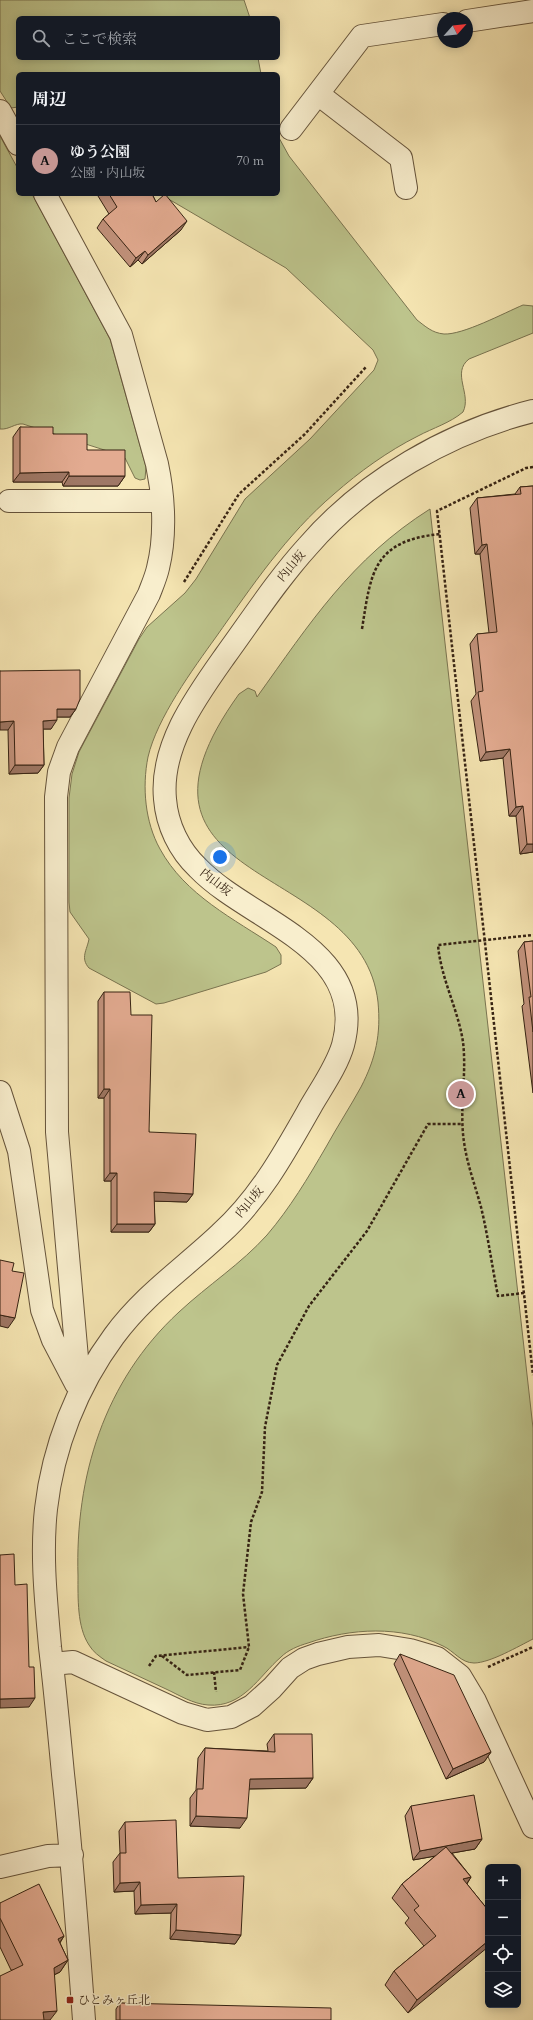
<!DOCTYPE html>
<html lang="ja">
<meta charset="utf-8">
<style>
body{margin:0;font-family:Cardo,"Noto Serif JP",serif;background:#20242c;color:#f1f3f6}
.controls{position:absolute;right:12px;bottom:12px;display:grid;overflow:hidden;border-radius:6px;box-shadow:0 2px 10px #0003}
.controls button{width:36px;height:36px;display:grid;place-items:center;padding:0;border:0;border-bottom:1px solid #363941;background:#171b24;color:#f1f3f6;font:20px sans-serif}
.compass{position:absolute;left:437px;top:12px;width:36px;height:36px;border-radius:50%;background:#171b24;box-shadow:0 2px 10px #0003;rotate:63deg}
.you{position:absolute;left:220px;top:857px;width:14px;height:14px;margin:-10px;border:3px solid #fff;border-radius:50%;background:#1a73e8;box-shadow:0 0 0 6px #1a73e833}
.badge{display:grid;place-items:center;width:26px;height:26px;border-radius:50%;background:#c59692;color:#111;font-size:13px;font-weight:700}
.pin{position:absolute;translate:-50% -50%;border:2px solid #fff;box-shadow:0 1px 4px #0006}
.list{margin:0;padding:0;list-style:none}
h2{display:flex;justify-content:space-between;align-items:center;height:52px;margin:0;padding:0 16px;font-size:17px}
h2 small{font-size:13px;font-weight:400;color:#9ea1a6}
.list li{display:grid;grid-template-columns:26px 1fr auto;gap:12px;align-items:center;box-sizing:border-box;height:72px;padding:0 16px;border-top:1px solid #363941}
.list b{display:block;font-size:15px;white-space:nowrap}
.list p{margin:0;font-size:13px;white-space:nowrap;color:#9ea1a6}
.list em{font-size:13px;font-style:normal;color:#9ea1a6}
.icon{flex:none;width:22px;height:22px;fill:none;stroke:currentColor;stroke-width:2;stroke-linecap:round;stroke-linejoin:round}
.map{position:relative;flex:none;width:533px;height:2020px;overflow:hidden}
.search{position:absolute;background:#171b24;box-shadow:0 2px 10px #0003;left:16px;top:16px;width:264px;height:44px;display:flex;align-items:center;gap:10px;box-sizing:border-box;padding:0 14px;border-radius:6px;color:#9ea1a6;font-size:15px}
.panel{position:absolute;background:#171b24;box-shadow:0 2px 10px #0003;left:16px;top:72px;width:264px;height:124px;border-radius:6px}
.map>svg:first-child{display:block}
</style>
<div class="map">
<svg width="533" height="2020" viewBox="0 0 533 2020">
<rect width="100%" height="100%" fill="#f5e5b2"/>
<filter id="stains"><feTurbulence type="fractalNoise" baseFrequency=".005" numOctaves="4"/><feColorMatrix values="0 0 0 0 .2 0 0 0 0 .09 0 0 0 0 .02 0 0 0 .5 -.17"/></filter>
<radialGradient id="worn" r=".72"><stop offset=".6" stop-color="#630" stop-opacity="0"/><stop offset="1" stop-color="#630" stop-opacity=".3"/></radialGradient>
<path fill="#bdc48c" stroke="#7a7450" d="M 0,0 L 244,0 L 250,18 L 18,18 L 18,58 L 258,58 L 261,74 L 18,74 L 18,107 L 11,108 L 0,91 Z
M 0,136 L 18,169 L 18,194 L 32,194 L 110,339 L 146,467 L 145,479 L 140,480 L 135,478 L 125,458 L 120,455 L 23,424 C 15,423 9,430 0,429 Z
M 278,136 L 289,156 L 417,320 C 425,326 432,333 444,334 C 463,335 504,313 523,305 L 533,306 L 533,333 L 469,359 C 451,373 472,394 463,412 C 450,423 433,428 418,436 C 388,451 359,472 334,494 C 286,535 252,586 216,637 C 193,669 157,718 148,757 C 142,787 145,822 160,849 C 185,895 234,919 276,947 L 281,955 L 281,964 L 266,972 L 164,1003 L 156,1004 L 89,968 C 80,958 87,950 89,939 L 70,912 L 69,902 L 69,798 L 72,774 L 79,752 L 139,639 L 147,627 L 185,593 L 196,579 L 245,499 L 310,439 L 374,370 L 378,360 L 373,350 L 286,268 L 160,194 L 278,194 Z
M 430,509 L 533,1428 L 533,1639 C 519,1646 490,1663 474,1663 C 461,1663 454,1651 443,1646 C 401,1625 351,1628 308,1643 C 298,1646 288,1650 281,1657 C 259,1676 243,1708 208,1705 C 193,1704 179,1695 166,1689 C 146,1680 126,1670 106,1661 C 99,1656 93,1652 89,1645 C 77,1627 78,1598 78,1576 C 75,1477 104,1381 179,1312 C 208,1285 241,1264 267,1235 C 290,1208 308,1178 326,1147 C 337,1127 350,1107 361,1087 C 376,1058 381,1034 378,1002 C 362,858 98,890 239,694 L 248,688 L 255,691 L 257,697 C 310,623 351,559 430,509 Z"/>
<g fill="none" stroke-linecap="round" stroke-linejoin="round">
<g stroke="#66543b" stroke-width="24">
<path id="minor" d="M 467,21 L 533,11
M 318,94 L 401,158 L 406,188
M 0,111 L 18,144
M 291,129 L 362,36 L 443,24
M 45,194 L 121,335 L 157,464 C 164,497 166,536 158,568 C 156,577 152,586 149,594 L 68,747 L 59,772 L 56,797 L 57,1132 L 80,1392
M 9,501 L 162,501
M 0,1092 L 19,1151 L 42,1310 L 53,1340 L 76,1384
M 52,1664 L 73,1662 L 183,1713 L 207,1720 L 231,1717 L 252,1706 L 272,1688 L 290,1668 L 304,1659 L 318,1654 L 348,1647 L 379,1645 L 410,1650 L 437,1658 L 460,1676 L 475,1701 L 533,1827
M 0,1867 L 48,1856 L 72,1855
M 84,2020 C 78,1938 72,1856 63,1774 C 59,1732 55,1689 50,1647 C 46,1601 41,1555 46,1509 C 53,1447 77,1386 114,1336 C 144,1295 184,1268 220,1234 C 260,1198 285,1152 311,1106 C 322,1087 337,1066 343,1045 C 369,948 250,922 198,868 C 179,850 167,825 165,799 C 160,746 196,697 225,656 C 252,619 277,580 308,546 C 365,480 449,432 533,411"/>
</g>
<path stroke="#362313" stroke-width="2.5" stroke-dasharray="3 2" stroke-linecap="butt" d="M 533,467 L 526,468 L 437,511 L 533,1375
M 184,582 L 239,494 L 305,434 L 366,367
M 362,629 C 371,572 373,541 440,534
M 524,1293 L 498,1296 C 492,1266 488,1236 481,1207 C 475,1185 467,1164 464,1142 C 459,1109 467,1076 463,1042 C 458,1009 441,979 438,945 L 533,935
M 162,1656 L 187,1675 L 240,1670 L 249,1647 L 243,1594 L 251,1522 L 262,1492 L 265,1427 L 277,1365 L 309,1306 L 367,1231 L 428,1124 L 462,1124
M 149,1666 L 156,1656 L 249,1647
M 488,1667 L 533,1647
M 214,1672 L 216,1692"/>
<use href="#minor" stroke="#f8eecd" stroke-width="22"/>
</g>
<path fill="#c3937d" stroke="#362313" d="M 100,194 L 152,194 L 156,202 L 181,230 L 142,264 L 138,260 L 130,267 L 97,228 L 103,219 L 109,214 L 98,196 Z
M 20,427 L 53,434 L 87,450 L 125,476 L 118,486 L 63,486 L 62,482 L 13,482 L 13,437 Z
M 533,486 L 533,852 L 520,854 L 516,816 L 509,816 L 503,758 L 480,761 L 471,701 L 476,694 L 470,644 L 477,634 L 489,633 L 480,554 L 475,554 L 470,508 L 477,498 L 515,494 L 520,487 Z
M 0,671 L 76,709 L 70,717 L 57,717 L 51,729 L 43,729 L 44,765 L 38,773 L 9,774 L 8,730 Z
M 533,941 L 533,1093 L 522,1006 L 524,1004 L 518,951 L 524,942 Z
M 104,992 L 131,1015 L 149,1132 L 193,1194 L 187,1202 L 154,1201 L 155,1224 L 149,1232 L 111,1232 L 111,1181 L 104,1181 L 104,1098 L 98,1098 L 98,1001 Z
M 400,1654 L 491,1752 L 484,1762 L 446,1779 L 394,1664 Z
M 274,1734 L 313,1778 L 306,1788 L 249,1789 L 240,1828 L 190,1826 L 190,1798 L 196,1790 L 198,1758 L 205,1748 L 268,1751 L 267,1744 Z
M 411,1806 L 482,1839 L 475,1849 L 452,1853 L 471,1877 L 467,1884 L 488,1910 L 408,2013 L 385,1985 L 394,1971 L 424,1946 L 405,1923 L 409,1918 L 392,1898 L 402,1884 L 435,1856 L 413,1860 L 405,1816 Z
M 125,1822 L 178,1878 L 241,1935 L 235,1944 L 170,1939 L 171,1913 L 135,1914 L 134,1891 L 114,1892 L 113,1862 L 120,1853 L 119,1831 Z
M 0,1903 L 64,1936 L 60,1943 L 68,1960 L 60,1972 L 54,1975 L 11,1970 L 0,1947 Z
M 120,2003 L 331,2020 L 116,2020 L 116,2009 Z"/>
<path fill="#9f7866" stroke="#362313" d="M 187,221 L 181,230 L 142,264 L 148,255 Z
M 145,251 L 138,260 L 130,267 L 136,258 Z
M 69,472 L 62,482 L 13,482 L 20,473 Z
M 69,476 L 125,476 L 118,486 L 63,486 Z
M 487,544 L 480,554 L 475,554 L 482,545 Z
M 57,709 L 76,709 L 70,717 L 51,717 Z
M 57,720 L 51,729 L 37,729 L 43,721 Z
M 14,721 L 8,730 L 0,730 L 0,722 Z
M 510,749 L 503,758 L 480,761 L 486,752 Z
M 15,765 L 44,765 L 38,773 L 9,774 Z
M 523,806 L 516,816 L 509,816 L 516,807 Z
M 527,844 L 533,844 L 533,852 L 520,854 Z
M 104,1089 L 110,1089 L 104,1098 L 98,1098 Z
M 110,1173 L 117,1173 L 111,1181 L 104,1181 Z
M 154,1192 L 193,1194 L 187,1202 L 148,1201 Z
M 117,1224 L 155,1224 L 149,1232 L 111,1232 Z
M 0,1315 L 15,1318 L 8,1328 L 0,1326 Z
M 35,1698 L 29,1707 L 0,1708 L 0,1699 Z
M 491,1752 L 484,1762 L 446,1779 L 453,1769 Z
M 313,1778 L 306,1788 L 243,1789 L 250,1779 Z
M 196,1816 L 247,1818 L 240,1828 L 190,1826 Z
M 482,1839 L 475,1849 L 413,1860 L 420,1851 Z
M 471,1877 L 462,1891 L 463,1879 Z
M 140,1882 L 134,1891 L 114,1892 L 120,1883 Z
M 177,1904 L 171,1913 L 135,1914 L 141,1905 Z
M 176,1930 L 241,1935 L 235,1944 L 170,1939 Z
M 64,1936 L 56,1948 L 58,1939 Z
M 488,1941 L 488,1947 L 408,2013 L 417,2000 Z
M 68,1960 L 60,1972 L 45,1979 L 54,1968 Z
M 57,2011 L 50,2020 L 38,2020 L 43,2012 Z"/>
<path fill="#e3ab91" stroke="#362313" d="M 109,194 L 152,194 L 156,202 L 165,194 L 187,221 L 148,255 L 145,251 L 136,258 L 103,219 L 117,207 Z
M 20,427 L 53,427 L 53,434 L 87,434 L 87,450 L 125,450 L 125,476 L 69,476 L 69,472 L 20,473 Z
M 533,486 L 533,844 L 527,844 L 523,806 L 516,807 L 510,749 L 486,752 L 478,692 L 483,691 L 477,634 L 497,632 L 487,544 L 482,545 L 477,498 L 521,494 L 520,487 Z
M 80,670 L 80,699 L 76,709 L 57,709 L 57,720 L 43,721 L 44,765 L 15,765 L 14,721 L 0,722 L 0,671 Z
M 533,941 L 533,1032 L 529,997 L 531,997 L 524,942 Z
M 104,992 L 130,992 L 131,1015 L 152,1015 L 149,1132 L 196,1134 L 193,1194 L 154,1192 L 155,1224 L 117,1224 L 117,1173 L 110,1173 L 110,1089 L 104,1089 Z
M 0,1260 L 14,1263 L 12,1271 L 24,1273 L 15,1318 L 0,1315 Z
M 14,1554 L 15,1585 L 27,1584 L 29,1667 L 34,1667 L 35,1698 L 0,1699 L 0,1555 Z
M 400,1654 L 454,1675 L 491,1752 L 453,1769 Z
M 274,1734 L 312,1734 L 313,1778 L 250,1779 L 247,1818 L 196,1816 L 197,1789 L 203,1789 L 205,1748 L 275,1752 Z
M 474,1795 L 482,1839 L 420,1851 L 411,1806 Z
M 176,1820 L 178,1878 L 244,1876 L 241,1935 L 176,1930 L 177,1904 L 141,1905 L 140,1882 L 120,1883 L 120,1853 L 126,1853 L 125,1822 Z
M 446,1847 L 471,1877 L 463,1879 L 488,1910 L 488,1941 L 417,2000 L 394,1971 L 436,1936 L 414,1910 L 419,1906 L 402,1884 Z
M 39,1884 L 64,1936 L 58,1939 L 68,1960 L 54,1968 L 57,2011 L 43,2012 L 44,2020 L 0,2020 L 0,1976 L 23,1965 L 0,1918 L 0,1903 Z
M 120,2003 L 331,2008 L 331,2020 L 120,2020 Z"/>
<rect fill="#8f2418" stroke="#f8eecd" stroke-width="1.5" x="66" y="1996" width="8" height="8" rx="2"/>
<g text-anchor="middle" dominant-baseline="central" stroke-width="3" stroke-linejoin="round" paint-order="stroke">
<g font-size="12" fill="#362313" stroke="#f8eecd">
<text transform="translate(291 566) rotate(-50)">内山坂</text>
<text transform="translate(216 882) rotate(38)">内山坂</text>
<text transform="translate(249 1202) rotate(-50)">内山坂</text>
</g>
<g font-size="12" fill="#362313" stroke="#f8eecd" text-anchor="start">
<text x="78" y="2000">ひとみヶ丘北</text>
</g>
</g>
<rect width="100%" height="100%" filter="url(#stains)"/>
<rect width="100%" height="100%" fill="url(#worn)"/>
</svg>
<div class="controls">
<button>+</button>
<button>−</button>
<button><svg class="icon" aria-label="locate" viewBox="0 0 24 24"><circle cx="12" cy="12" r="6"/><path d="M12 2v4M12 18v4M2 12h4M18 12h4"/></svg></button>
<button><svg class="icon" aria-label="layers" viewBox="0 0 24 24"><path d="M12 4l9 5-9 5-9-5zM3 14l9 5 9-5"/></svg></button>
</div>
<svg class="compass" viewBox="-18 -18 36 36"><path d="M0-13l5 13h-10z" fill="#e53935"/><path d="M0 13l5-13h-10z" fill="#9ea1a6"/></svg>
<div class="you"></div>
<div class="pin badge" style="left:461px;top:1094px">A</div>
<div class="search"><svg class="icon" aria-label="search" viewBox="0 0 24 24"><circle cx="10" cy="10" r="6"/><path d="M15 15l6 6"/></svg>ここで検索</div>
<section class="panel">
<h2>周辺<small></small></h2>
<ul class="list">
<li><span class="badge">A</span><div><b>ゆう公園</b><p>公園 · 内山坂</p></div><em>70 m</em></li>
</ul>
</section>
</div>
